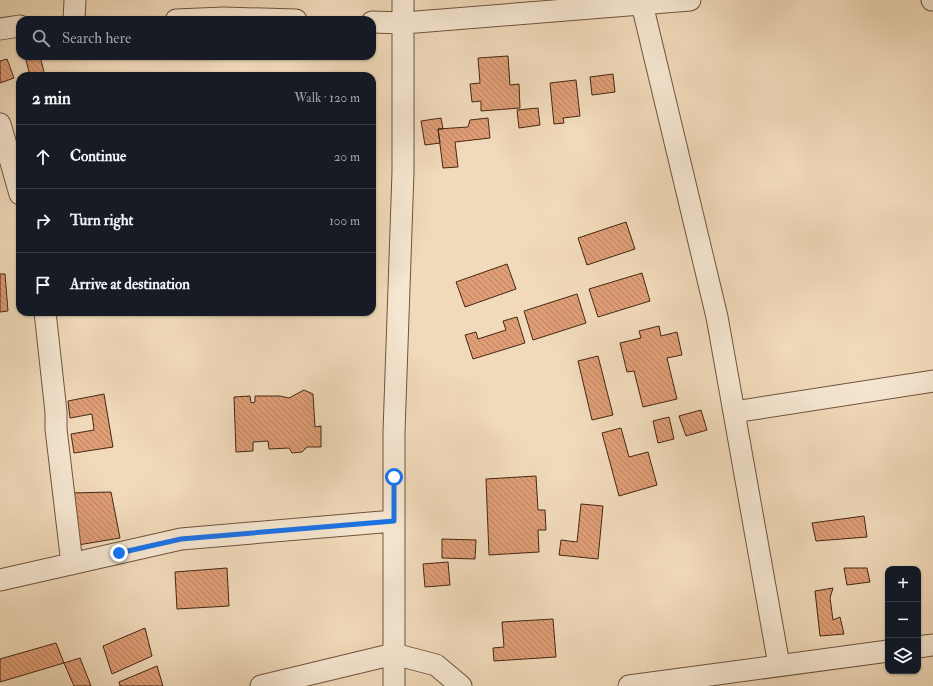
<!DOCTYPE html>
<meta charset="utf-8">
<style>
body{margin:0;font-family:"IM FELL Double Pica",serif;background:#242831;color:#f1f3f6}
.controls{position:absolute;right:12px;bottom:12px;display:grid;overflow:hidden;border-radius:8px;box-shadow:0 1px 3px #0004}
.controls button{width:36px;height:36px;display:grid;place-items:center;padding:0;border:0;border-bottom:1px solid #363941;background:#171b24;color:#f1f3f6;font:20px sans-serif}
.stop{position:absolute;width:12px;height:12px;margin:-9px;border:3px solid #1a73e8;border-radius:50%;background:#fff}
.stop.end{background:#1a73e8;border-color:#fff;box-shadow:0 1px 4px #0008}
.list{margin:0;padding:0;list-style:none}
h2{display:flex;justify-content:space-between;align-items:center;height:52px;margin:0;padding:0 16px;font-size:17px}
h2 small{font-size:13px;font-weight:400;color:#9ea1a6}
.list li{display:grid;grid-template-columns:26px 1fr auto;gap:12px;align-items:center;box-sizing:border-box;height:64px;padding:0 16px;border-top:1px solid #363941}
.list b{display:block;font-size:15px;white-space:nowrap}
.list em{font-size:13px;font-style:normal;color:#9ea1a6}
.icon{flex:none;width:22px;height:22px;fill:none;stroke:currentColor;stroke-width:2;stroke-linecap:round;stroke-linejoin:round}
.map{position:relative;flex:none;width:933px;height:686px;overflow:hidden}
.search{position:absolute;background:#171b24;box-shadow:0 1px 3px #0004;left:16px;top:16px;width:360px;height:44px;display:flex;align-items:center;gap:10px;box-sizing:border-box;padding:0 14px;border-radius:12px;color:#9ea1a6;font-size:15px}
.panel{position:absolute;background:#171b24;box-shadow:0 1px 3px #0004;left:16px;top:72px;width:360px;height:244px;border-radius:12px}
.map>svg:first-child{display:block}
</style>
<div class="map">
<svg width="933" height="686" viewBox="0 0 933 686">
<defs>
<pattern id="building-back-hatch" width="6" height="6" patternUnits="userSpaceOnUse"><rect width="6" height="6" fill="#e09e77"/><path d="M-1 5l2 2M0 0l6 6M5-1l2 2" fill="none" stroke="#b78160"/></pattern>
</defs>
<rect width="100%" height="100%" fill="#f1daba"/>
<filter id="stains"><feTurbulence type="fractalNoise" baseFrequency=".005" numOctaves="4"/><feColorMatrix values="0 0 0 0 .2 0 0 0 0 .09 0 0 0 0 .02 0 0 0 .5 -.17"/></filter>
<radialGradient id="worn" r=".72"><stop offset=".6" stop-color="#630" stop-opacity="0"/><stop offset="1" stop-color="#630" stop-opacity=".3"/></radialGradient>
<path fill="url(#building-back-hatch)" stroke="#442712" d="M 25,56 L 40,56 L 45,76 L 30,76 Z
M 508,56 L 510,85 L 519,84 L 520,108 L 481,111 L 481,101 L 472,102 L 470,84 L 480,83 L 478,58 Z
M 7,59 L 14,78 L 0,83 L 0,61 Z
M 613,74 L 615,92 L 592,95 L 590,77 Z
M 576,80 L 580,116 L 563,118 L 564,123 L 554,124 L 550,83 Z
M 538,108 L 540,125 L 519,128 L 517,110 Z
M 441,118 L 443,129 L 438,129 L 440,143 L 425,145 L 421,121 Z
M 488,118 L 490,138 L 455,142 L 458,167 L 443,168 L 438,129 L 468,127 L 470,120 Z
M 626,222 L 635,249 L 587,265 L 578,238 Z
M 507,264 L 516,289 L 465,307 L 456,282 Z
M 642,273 L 650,301 L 598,317 L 589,289 Z
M 0,274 L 5,274 L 8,311 L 0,312 Z
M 577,294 L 586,323 L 533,340 L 524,311 Z
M 517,317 L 525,343 L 473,359 L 465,335 L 476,332 L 478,339 L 506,330 L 503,321 Z
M 659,326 L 661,336 L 677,332 L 682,355 L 667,358 L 677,399 L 643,407 L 634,371 L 627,372 L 620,343 L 641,338 L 639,331 Z
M 598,356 L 613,415 L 592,420 L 578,361 Z
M 304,390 L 313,394 L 315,427 L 321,426 L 321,447 L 307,447 L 302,452 L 292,453 L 289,448 L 269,449 L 268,441 L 253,442 L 253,451 L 236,452 L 234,397 L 250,396 L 251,403 L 255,402 L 255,396 L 280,396 L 289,398 Z
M 104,394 L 113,447 L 74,453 L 71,434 L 94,430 L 92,414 L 70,418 L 68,401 Z
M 701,410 L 707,430 L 686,436 L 679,416 Z
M 669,417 L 674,439 L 658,443 L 653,421 Z
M 621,428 L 629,457 L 648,452 L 657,485 L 619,496 L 602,433 Z
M 536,476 L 538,510 L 545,510 L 546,530 L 538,530 L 539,552 L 489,555 L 486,479 Z
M 111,492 L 120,538 L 78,545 L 72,493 Z
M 581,504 L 603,506 L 598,559 L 559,555 L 561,540 L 577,542 Z
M 864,516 L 867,537 L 816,541 L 812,523 Z
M 442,539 L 476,540 L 475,559 L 442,558 Z
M 448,562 L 450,585 L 425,587 L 423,564 Z
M 227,568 L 229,606 L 177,609 L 175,572 Z
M 844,568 L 867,568 L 870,582 L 847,585 Z
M 833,588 L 830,598 L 833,620 L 840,617 L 844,634 L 820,636 L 815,591 Z
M 553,619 L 556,657 L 494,661 L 493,648 L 504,647 L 502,622 Z
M 145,628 L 152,656 L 112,674 L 103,646 Z
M 56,643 L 64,663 L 0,682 L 0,659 Z
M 80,658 L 91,686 L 74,686 L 64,663 Z
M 157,666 L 163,686 L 120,686 L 119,682 Z"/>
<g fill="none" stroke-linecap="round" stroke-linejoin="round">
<g stroke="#6f543c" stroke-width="23">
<path id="minor" d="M 932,0 L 933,0
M 642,4 L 717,317 L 779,665
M 74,20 L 75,0
M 176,20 L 224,18 L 296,20
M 372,22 L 404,23 L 690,0
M 0,29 L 20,26
M 0,124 L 20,194
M 45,312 L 56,412 L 56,429 L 72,564
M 734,412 L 933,381
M 0,580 L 181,539 L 394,521
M 918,647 L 933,645
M 261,686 L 394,654 L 436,665 L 461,686
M 394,686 L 394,432 L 403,172 L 403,0
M 629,686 L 888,651"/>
</g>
<use href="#minor" stroke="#f6e7d2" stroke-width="21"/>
</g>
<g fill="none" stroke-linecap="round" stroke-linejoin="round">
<path stroke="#1a73e8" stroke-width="5" d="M 119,553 L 181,539 L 394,521 L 394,477"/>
</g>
<rect width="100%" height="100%" filter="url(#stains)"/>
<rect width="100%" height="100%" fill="url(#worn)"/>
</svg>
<div class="controls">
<button>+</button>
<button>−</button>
<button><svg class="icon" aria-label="layers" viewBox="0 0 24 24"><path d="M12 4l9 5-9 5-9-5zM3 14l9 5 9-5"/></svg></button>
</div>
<div class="stop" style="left:394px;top:477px"></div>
<div class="stop end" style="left:119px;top:553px"></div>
<div class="search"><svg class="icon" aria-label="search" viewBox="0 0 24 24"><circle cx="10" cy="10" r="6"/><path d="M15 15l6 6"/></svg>Search here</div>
<section class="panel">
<h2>2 min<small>Walk · 120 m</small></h2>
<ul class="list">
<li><svg class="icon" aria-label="ahead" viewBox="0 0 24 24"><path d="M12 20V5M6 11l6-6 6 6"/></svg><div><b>Continue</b></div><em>20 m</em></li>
<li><svg class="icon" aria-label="right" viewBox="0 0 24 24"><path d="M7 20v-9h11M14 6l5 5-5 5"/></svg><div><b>Turn right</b></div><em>100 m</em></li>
<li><svg class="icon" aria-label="arrive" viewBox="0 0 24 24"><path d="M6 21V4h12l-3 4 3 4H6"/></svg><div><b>Arrive at destination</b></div></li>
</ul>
</section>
</div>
